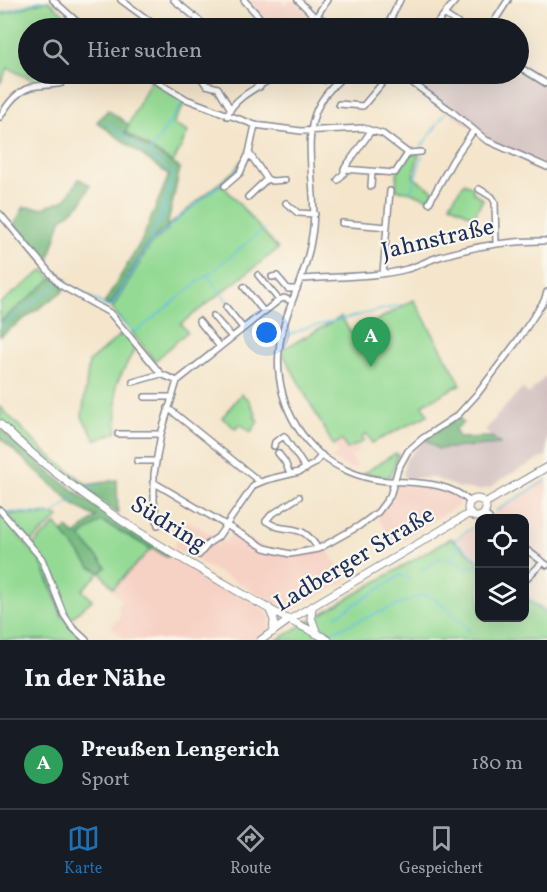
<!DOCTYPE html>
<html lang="de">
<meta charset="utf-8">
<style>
body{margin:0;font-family:Vollkorn,serif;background:#242831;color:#f1f3f6}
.controls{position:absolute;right:18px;bottom:18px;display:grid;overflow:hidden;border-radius:12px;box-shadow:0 6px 24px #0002}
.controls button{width:54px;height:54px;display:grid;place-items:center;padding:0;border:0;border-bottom:2px solid #363941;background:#171b24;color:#f1f3f6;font:30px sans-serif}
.you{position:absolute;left:267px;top:333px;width:21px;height:21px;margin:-15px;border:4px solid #fff;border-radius:50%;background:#1a73e8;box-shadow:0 0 0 9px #1a73e833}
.badge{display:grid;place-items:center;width:39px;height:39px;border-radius:50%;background:#1f6fb2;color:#fff;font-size:20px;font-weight:700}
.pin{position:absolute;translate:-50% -50px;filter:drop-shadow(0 2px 3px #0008)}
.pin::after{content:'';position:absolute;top:32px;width:21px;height:18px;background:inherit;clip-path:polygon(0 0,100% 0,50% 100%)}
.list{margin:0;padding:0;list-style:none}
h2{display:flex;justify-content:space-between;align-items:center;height:78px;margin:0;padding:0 24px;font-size:26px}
h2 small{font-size:20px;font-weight:400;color:#9ea1a6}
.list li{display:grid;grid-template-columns:39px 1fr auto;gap:18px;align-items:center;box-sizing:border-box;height:90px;padding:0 24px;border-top:2px solid #363941}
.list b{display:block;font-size:22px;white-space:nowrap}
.list p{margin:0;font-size:20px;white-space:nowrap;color:#9ea1a6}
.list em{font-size:20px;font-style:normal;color:#9ea1a6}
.icon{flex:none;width:33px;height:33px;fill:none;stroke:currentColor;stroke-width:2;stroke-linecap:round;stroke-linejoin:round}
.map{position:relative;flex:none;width:547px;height:640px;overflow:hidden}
.search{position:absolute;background:#171b24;box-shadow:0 6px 24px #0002;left:18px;right:18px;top:18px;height:66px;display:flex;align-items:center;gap:15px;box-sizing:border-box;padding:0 21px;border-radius:33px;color:#9ea1a6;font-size:22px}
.sheet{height:168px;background:#171b24}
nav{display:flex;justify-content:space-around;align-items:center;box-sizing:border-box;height:84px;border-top:2px solid #363941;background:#171b24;font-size:16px;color:#9ea1a6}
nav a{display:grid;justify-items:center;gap:3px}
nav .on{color:#1f6fb2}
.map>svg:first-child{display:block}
</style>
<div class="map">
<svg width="547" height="640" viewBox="0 0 547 640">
<rect width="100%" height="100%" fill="#fbf7ec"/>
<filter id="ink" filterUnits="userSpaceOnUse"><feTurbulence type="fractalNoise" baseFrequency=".0167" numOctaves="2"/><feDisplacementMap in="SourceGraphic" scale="12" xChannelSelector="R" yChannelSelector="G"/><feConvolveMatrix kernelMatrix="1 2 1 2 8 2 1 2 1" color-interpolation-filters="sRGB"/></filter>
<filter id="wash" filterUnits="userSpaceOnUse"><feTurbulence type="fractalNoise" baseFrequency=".008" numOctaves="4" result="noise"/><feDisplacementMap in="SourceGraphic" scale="24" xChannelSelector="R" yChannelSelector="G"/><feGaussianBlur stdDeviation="1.35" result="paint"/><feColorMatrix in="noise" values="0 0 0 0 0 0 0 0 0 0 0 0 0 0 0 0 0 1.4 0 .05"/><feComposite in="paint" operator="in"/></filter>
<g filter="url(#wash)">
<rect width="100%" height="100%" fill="#f4e5cb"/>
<path fill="#f6d2c5" d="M 247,0 L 283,0 L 282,2 L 285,5 L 290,0 L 294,0 L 311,18 L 304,28 L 273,28 Z
M 342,440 L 345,445 L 356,445 L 359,451 L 351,456 L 357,466 L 354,468 L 349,468 L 331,458 L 338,453 L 333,445 Z
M 547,478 L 547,560 L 538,562 L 525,554 L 524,518 L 490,518 L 496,514 L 495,510 Z
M 396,485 L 437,488 L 452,492 L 460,497 L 459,505 L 394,545 L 377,517 L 392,497 Z
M 188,520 L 224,542 L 234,532 L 278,554 L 326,547 L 347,581 L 294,610 L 287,609 L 173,548 Z
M 479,524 L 479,558 L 457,540 Z
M 151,549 L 167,557 L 170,554 L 266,611 L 271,619 L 268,630 L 253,640 L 126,640 L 110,626 L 120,618 L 118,605 L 122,600 L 111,590 Z"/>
<path fill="#d1bfbf" d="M 519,68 L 547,85 L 547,165 L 493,143 L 418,89 L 429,74 L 518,74 Z
M 547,374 L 547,455 L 507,476 L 489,488 L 479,490 L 460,488 L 434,478 L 405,478 L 403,474 L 406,460 L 425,439 L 499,444 L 485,430 L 522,388 L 529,394 Z"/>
<path fill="#94da94" stroke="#588479" stroke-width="1.5" d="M 48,0 L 74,23 L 71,28 L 28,28 L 28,74 L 67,74 C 50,93 26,77 8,68 L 0,84 L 0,15 Z
M 151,80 L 186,101 L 173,124 L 188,132 L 173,163 L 125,132 Z
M 408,154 L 419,154 L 413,177 L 434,191 L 429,199 L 408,191 L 396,190 L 397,173 Z
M 241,161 L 243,162 L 238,172 L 221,186 L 227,190 L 278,249 L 181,324 L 187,332 L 155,361 L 112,309 L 151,244 L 168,230 L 167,227 L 235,170 Z
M 464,183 L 473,187 L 473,192 L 483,199 L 474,217 L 450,204 Z
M 44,270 L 52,279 L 0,322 L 0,303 Z
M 414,300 L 461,384 L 422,405 L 428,415 L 372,443 L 367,434 L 362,437 L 364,441 L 347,449 L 342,440 L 333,445 L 281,350 L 341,317 L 352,334 Z
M 124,332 L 136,346 L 116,385 L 117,432 L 96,440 L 82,417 L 89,362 Z
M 241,394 L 248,399 L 256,414 L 254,417 L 259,420 L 251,432 L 240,424 L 236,429 L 222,418 Z
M 0,407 L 45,452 L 88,485 L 83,488 L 4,425 L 0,421 Z
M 396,453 L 398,455 L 390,476 L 384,477 L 364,473 Z
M 0,514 L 40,560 L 62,616 L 83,640 L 2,640 L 0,638 Z
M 7,514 L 56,515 L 59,517 L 31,542 Z
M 101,520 L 151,549 L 113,588 L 100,572 L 82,590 L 92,600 L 68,621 L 33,545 L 56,524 L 62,532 L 105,566 L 80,537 Z
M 451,538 L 479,562 L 480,618 L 524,618 L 525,598 L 547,615 L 547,640 L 277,640 Z"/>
<path fill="#77ba7e" stroke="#49746e" stroke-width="1.5" d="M 108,110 L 129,125 L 125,133 L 180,168 L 167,227 L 148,243 L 110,306 L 104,304 L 142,240 L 169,175 L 97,122 Z
M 79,179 L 90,185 L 81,203 L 61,220 L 47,266 L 14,225 L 24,207 L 43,208 L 65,200 Z
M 59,273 L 67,280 L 63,291 L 0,336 L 0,322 Z
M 459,417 L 463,423 L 455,429 L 459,438 L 492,437 L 500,444 L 438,449 L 425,439 Z
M 0,428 C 50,477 109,518 170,554 L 167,557 L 101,521 L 80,537 L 106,567 L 101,572 L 90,567 L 62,532 L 67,528 L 75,535 L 96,517 L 70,503 L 67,498 L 0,438 Z
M 117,480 L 118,514 L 83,488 L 88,485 Z"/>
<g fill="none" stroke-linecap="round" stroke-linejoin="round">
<path stroke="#61c0df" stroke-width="1.5" d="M 0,13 L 43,0
M 106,122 L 173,173 L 168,196 L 150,242
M 421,147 L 446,112
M 149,154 L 181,105
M 411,192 L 422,156
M 156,227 L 163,219 L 165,205
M 215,269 L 264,229
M 207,275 L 213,271
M 116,316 L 131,331 L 136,332 L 207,275 L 243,321
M 0,327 L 62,281 L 108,307 L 111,307 L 150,243 L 237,171 L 240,167
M 250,330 L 268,342 L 272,341
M 284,337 L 306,328 L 401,305
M 87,489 L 99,485
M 496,511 L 547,480
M 6,512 L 38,513
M 40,513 L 49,513
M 54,513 L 76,497
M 454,540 L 478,524
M 459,544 L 480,560
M 453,560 L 465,567 L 480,566
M 421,570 L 442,557 L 451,560 L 455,556 L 458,543 L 454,540
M 400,575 L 410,578
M 524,595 L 547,613
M 336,616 L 401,575
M 329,633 L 422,595 C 436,595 462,621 470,632"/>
</g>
</g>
<g filter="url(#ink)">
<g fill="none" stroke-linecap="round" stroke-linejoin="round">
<g stroke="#888a94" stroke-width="8">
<path id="minor" d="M 53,0 L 84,28
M 121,0 L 159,28
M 174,0 L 206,26 L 202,28
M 244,0 L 269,28
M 298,0 L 316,18
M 445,15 L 465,28
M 317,16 L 336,28
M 309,28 L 327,0
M 386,28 L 400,0
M 433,28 L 456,0
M 490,28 L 508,0
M 518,66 L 547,84
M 145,74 L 186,99 L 255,125 L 301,131 L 363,128 L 383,134 L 408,153 L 421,152
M 194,74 L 202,79
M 205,74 L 202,79 L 206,85 L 218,88 L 230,108
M 251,74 L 260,87
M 315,74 L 324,80
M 346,74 C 335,84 324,94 317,109 C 301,143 319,196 312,235 C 308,266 294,293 285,322 C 269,371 283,421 321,455 C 337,468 359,477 379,480 C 410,484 446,479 470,502
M 400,74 L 450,110 L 486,140 L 547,167
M 339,104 L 363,106 L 390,74
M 227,116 C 235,95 261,87 278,74
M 0,117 C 8,103 19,88 37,86 C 46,85 54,85 62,83 L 71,74
M 255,125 L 249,153 L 267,179 L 272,181 L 285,180
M 371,131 L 344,169 L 395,173 L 408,153
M 338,180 L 344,173 L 344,169
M 225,186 L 240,173 L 249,153
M 371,186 L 372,172
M 479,189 L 492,197 L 495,202 L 496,244
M 248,197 L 267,179
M 286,203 L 298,213 L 315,214
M 429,203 L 453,160 L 474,130
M 0,214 L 60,285 L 110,313 L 161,374 L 177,381
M 342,223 L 387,227
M 383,273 L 390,191
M 258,275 L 279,300
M 272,277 L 277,276 L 288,289 L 297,289
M 301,279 C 334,276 375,278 407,269 C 419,266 430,259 442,256 C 476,246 512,240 547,241
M 244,287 L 264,312
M 226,307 L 243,328
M 213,316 L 232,337
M 199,321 L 220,347
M 133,382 L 161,374
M 145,397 L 171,397
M 168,408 L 260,482
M 118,434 L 161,434
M 274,446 L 275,442 L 284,436 L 306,469
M 278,453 L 285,462 L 290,474
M 137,461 L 156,461
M 153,482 L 265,548 L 290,554 L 318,549 L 359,526 L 378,512 L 390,496 L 398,469 L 408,451 L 423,438 L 458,415 L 478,393 L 518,340 L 544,301 L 547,292
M 299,497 L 271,515 L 266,521 C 287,536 301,519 318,549
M 0,510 L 42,559 L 64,615 L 72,627 L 86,640
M 484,514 L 489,518
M 158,525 L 154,501 L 154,474 L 161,434 L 177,381 L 279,300 L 284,298 L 292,301
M 524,548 L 547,565
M 199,555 L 209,543 L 218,537 L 254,485 L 266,480 L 299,472 L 314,464 L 322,455
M 524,581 L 543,562"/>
</g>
<g stroke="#888a94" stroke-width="9">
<path id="major" d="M 0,424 C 83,505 187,563 287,619 C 301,626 315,632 328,640
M468 508a9 9 0 1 1 18 0a9 9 0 1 1-18 0Z
M 485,503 L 547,467
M 312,607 L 311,617 L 317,634
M 269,608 L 274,620 L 273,632
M 261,640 L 289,620 L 470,513"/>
</g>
<use href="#minor" stroke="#fff" stroke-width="5"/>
<use href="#major" stroke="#fff" stroke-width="7"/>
</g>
</g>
<g text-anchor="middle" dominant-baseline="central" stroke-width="4.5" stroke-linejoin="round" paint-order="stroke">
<g font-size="24" fill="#1b2f5e" stroke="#fbf7ec">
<text transform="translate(438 240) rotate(-13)">Jahnstraße</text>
<text transform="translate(168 525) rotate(32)">Südring</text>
<text transform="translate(355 560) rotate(-31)">Ladberger Straße</text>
</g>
</g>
</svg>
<div class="controls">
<button><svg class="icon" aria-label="locate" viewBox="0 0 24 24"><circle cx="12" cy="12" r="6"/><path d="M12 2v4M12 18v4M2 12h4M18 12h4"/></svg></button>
<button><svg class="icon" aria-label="layers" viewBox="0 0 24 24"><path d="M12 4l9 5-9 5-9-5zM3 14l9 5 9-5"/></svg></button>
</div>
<div class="you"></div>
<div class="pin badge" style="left:371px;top:367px;background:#2e9e5b">A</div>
<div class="search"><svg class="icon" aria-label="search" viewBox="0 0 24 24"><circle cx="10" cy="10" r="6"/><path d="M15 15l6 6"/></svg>Hier suchen</div>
</div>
<section class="sheet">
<h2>In der Nähe<small></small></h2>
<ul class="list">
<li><span class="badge" style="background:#2e9e5b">A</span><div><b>Preußen Lengerich</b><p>Sport</p></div><em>180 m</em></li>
</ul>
</section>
<nav>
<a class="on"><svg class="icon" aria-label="map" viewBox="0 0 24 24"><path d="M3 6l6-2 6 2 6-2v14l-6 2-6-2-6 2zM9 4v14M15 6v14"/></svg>Karte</a>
<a><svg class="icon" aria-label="directions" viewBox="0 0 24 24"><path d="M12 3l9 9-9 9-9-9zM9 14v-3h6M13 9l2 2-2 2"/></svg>Route</a>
<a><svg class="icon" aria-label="saved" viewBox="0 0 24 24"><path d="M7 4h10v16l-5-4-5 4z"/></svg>Gespeichert</a>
</nav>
